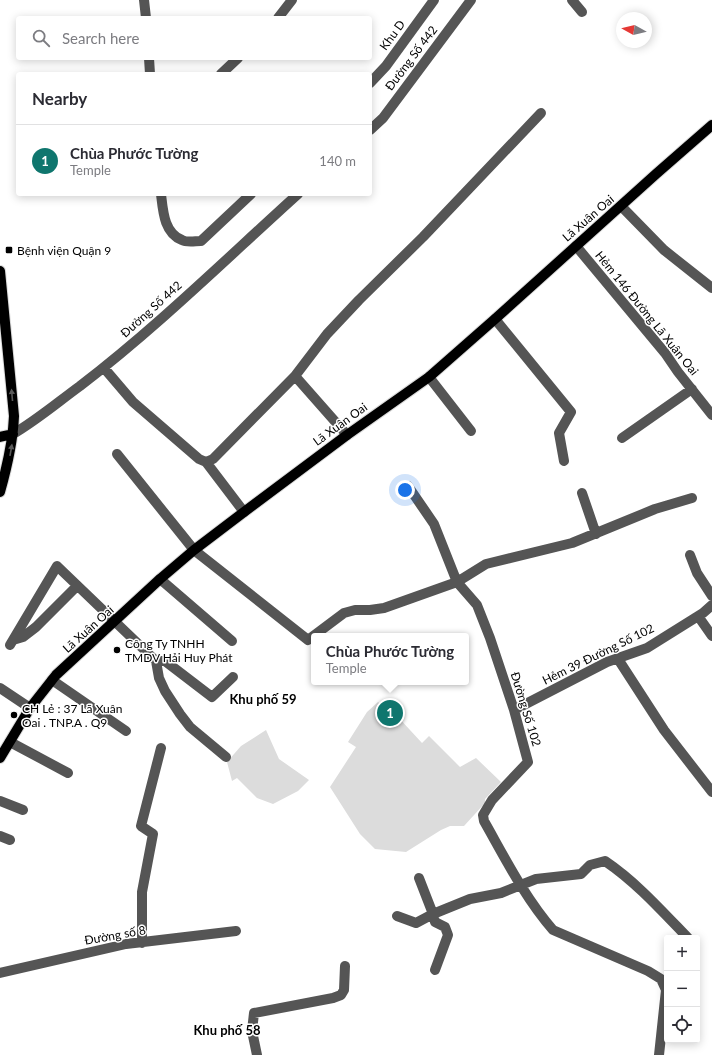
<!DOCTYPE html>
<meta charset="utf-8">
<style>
body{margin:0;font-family:Lato,sans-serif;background:#f2f2f3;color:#2b2b33}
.controls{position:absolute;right:12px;bottom:12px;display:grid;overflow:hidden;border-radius:4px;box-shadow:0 2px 10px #0003}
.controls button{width:36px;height:36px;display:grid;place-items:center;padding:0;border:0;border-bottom:1px solid #e1e1e2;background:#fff;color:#2b2b33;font:20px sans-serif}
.compass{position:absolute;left:616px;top:12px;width:36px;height:36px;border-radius:50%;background:#fff;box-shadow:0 2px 10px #0003;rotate:278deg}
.you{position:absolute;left:405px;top:490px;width:14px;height:14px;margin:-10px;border:3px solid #fff;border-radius:50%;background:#1a73e8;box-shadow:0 0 0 6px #1a73e833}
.badge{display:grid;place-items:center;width:26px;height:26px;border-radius:50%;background:#0f766e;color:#fff;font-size:13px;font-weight:700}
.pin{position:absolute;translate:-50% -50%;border:2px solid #fff;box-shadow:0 1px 4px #0006}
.popup{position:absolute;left:311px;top:633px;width:158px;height:52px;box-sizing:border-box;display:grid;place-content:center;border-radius:4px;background:#fff;filter:drop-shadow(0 1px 3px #0005);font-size:13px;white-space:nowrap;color:#7c7c81}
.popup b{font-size:15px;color:#2b2b33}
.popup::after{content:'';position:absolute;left:50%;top:100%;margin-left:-8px;border:8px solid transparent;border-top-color:#fff}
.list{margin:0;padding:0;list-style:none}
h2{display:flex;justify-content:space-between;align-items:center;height:52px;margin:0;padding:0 16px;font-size:17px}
h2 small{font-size:13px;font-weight:400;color:#7c7c81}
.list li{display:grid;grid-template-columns:26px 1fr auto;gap:12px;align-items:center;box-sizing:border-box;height:72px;padding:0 16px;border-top:1px solid #e1e1e2}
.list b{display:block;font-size:15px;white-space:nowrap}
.list p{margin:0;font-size:13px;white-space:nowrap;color:#7c7c81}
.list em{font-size:13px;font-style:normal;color:#7c7c81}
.icon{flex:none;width:22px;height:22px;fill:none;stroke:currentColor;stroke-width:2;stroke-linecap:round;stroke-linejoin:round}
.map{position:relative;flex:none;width:712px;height:1055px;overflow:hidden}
.search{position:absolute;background:#fff;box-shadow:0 2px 10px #0003;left:16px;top:16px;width:356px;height:44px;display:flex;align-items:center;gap:10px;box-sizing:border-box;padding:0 14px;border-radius:4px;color:#7c7c81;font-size:15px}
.panel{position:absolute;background:#fff;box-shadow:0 2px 10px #0003;left:16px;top:72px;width:356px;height:124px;border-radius:4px}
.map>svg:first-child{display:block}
</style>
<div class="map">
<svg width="712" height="1055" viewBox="0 0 712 1055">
<rect width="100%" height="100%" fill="#fff"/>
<path fill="#dcdcdc" d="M 378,702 L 398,717 L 422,743 L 429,736 L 460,767 L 476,758 L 501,782 L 485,799 L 485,803 L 464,826 L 450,826 L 441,830 L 406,852 L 375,849 L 360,834 L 330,787 L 356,747 L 348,742 L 367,712 Z
M 266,730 L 279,759 L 309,780 L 298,791 L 273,804 L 257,798 L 237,778 L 232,781 L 227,762 L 241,746 Z"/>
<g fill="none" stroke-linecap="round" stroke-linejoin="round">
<g stroke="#dbdbdb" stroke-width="12">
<path id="major" d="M 0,271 L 14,416 C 13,442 7,467 0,492
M 0,437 L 13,434
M 0,758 L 30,708 L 56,675 L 160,579 L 194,550 L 244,512 L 347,435 L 429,377 L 495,319 L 656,174 L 712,125"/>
</g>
<path stroke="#555" stroke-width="10" d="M 144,0 L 146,18
M 572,0 L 582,12
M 278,18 L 292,0
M 149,58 L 150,74
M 221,74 L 238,58
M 370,83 L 386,66 L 434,0
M 370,130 L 383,118 L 471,0
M 161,194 C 163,211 164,233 182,240 C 187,243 195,241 201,241 L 251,194
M 621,206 L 664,250 L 712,288
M 576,246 L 665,353 L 678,372 L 712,415
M 495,319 L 571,412 L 559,433 L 564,461
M 104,368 L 133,402 L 199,459 L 206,462 L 244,512
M 295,376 L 347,435
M 429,377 L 471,431
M 13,434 C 37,420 58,402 80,386 C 157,327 226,259 298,194
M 622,438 L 692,389
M 117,454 L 194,550 L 308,640 L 344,613 L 355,610 L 370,610 L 384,608 L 457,582 L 477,605 L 490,638 L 514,710 L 528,762 L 492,800 L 483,815 L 484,821 C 505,858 525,898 553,930 L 648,971 L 661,979 L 666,990 L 659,1055
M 206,462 L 213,459 L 295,376 L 327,334 L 359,300 L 423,237 L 541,113
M 408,486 L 434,524 L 457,582 L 486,564 L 572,543 L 655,509 L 692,498
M 582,493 L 596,534
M 690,555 L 697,573 L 712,596
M 160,579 L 232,641
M 698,616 L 712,636
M 13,640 L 23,637 L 36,627 L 77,586
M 10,645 L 57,566 L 156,661 L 165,661 L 212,697 L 233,677
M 618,659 L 664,730 L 712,792
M 156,661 L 159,678 L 165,691 L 180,714 L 190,727 L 226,757
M 52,680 L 126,731
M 0,688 L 30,708
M 514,710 L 607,662 L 647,648 L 703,613 L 712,605
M 10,742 L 68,773
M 0,801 L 23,810
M 0,836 L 10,840
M 419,878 L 433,914 L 470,899 L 501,893 L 536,879 L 581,874 L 590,865 L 605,861 C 636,882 661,910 688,938
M 397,916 L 416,923 L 433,914 L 435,922 L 445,927 L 448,935 L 435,970
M 142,943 L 142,892 L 153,834 L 141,826 L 161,748
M 0,973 L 126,944 L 236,931
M 257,1055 L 252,1031 L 254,1013 L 333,998 L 341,995 L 344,990 L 345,966"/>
<use href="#major" stroke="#000" stroke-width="10"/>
</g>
<defs><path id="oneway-solid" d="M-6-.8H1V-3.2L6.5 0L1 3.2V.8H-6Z"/></defs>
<g fill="#595959">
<use href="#oneway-solid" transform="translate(12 395) rotate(-95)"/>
<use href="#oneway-solid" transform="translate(11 450) rotate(-80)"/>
</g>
<g fill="#000" stroke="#fff" stroke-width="1.5">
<rect x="5" y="246" width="8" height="8" rx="2"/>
<circle cx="117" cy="650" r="4"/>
<circle cx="14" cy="715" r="4"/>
</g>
<g text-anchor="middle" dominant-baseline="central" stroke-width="3" stroke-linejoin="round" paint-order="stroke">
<g font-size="12" fill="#000" stroke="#fff">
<text transform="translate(392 35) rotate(-54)">Khu D</text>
<text transform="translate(411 58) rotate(-53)">Đường Số 442</text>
<text transform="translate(588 218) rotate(-41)">Lã Xuân Oai</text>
<text transform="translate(151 309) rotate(-42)">Đường Số 442</text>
<text transform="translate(647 313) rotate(51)">Hẻm 146 Đường Lã Xuân Oai</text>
<text transform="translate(340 424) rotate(-36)">Lã Xuân Oai</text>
<text transform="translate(88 629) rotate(-42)">Lã Xuân Oai</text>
<text transform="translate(598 654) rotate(-26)">Hẻm 39 Đường Số 102</text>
<text transform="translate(526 709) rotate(73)">Đường Số 102</text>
<text transform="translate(115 935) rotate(-10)">Đường số 8</text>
</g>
<g font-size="12" fill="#000" stroke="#fff" text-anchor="start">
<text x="17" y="250">Bệnh viện Quận 9</text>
<text x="125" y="643">Công Ty TNHH<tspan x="125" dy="14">TMDV Hải Huy Phát</tspan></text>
<text x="22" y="708">CH Lẻ : 37 Lã Xuân<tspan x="22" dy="14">Oai . TNP.A . Q9</tspan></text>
</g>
<g font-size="13" font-weight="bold" fill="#000" stroke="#fff">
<text x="263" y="699">Khu phố 59</text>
<text x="227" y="1030">Khu phố 58</text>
</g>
</g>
</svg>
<div class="controls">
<button>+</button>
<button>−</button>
<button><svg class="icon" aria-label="locate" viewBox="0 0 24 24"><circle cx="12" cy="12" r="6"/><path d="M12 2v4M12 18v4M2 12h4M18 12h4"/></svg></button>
</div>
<svg class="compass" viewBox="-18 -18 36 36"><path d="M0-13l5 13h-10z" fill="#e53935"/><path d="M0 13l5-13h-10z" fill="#7c7c81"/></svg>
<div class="you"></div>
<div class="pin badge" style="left:390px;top:713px">1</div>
<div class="popup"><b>Chùa Phước Tường</b>Temple</div>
<div class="search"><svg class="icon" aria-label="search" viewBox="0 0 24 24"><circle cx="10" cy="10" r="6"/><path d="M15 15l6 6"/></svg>Search here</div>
<section class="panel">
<h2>Nearby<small></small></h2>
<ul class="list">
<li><span class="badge">1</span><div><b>Chùa Phước Tường</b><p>Temple</p></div><em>140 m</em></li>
</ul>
</section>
</div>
